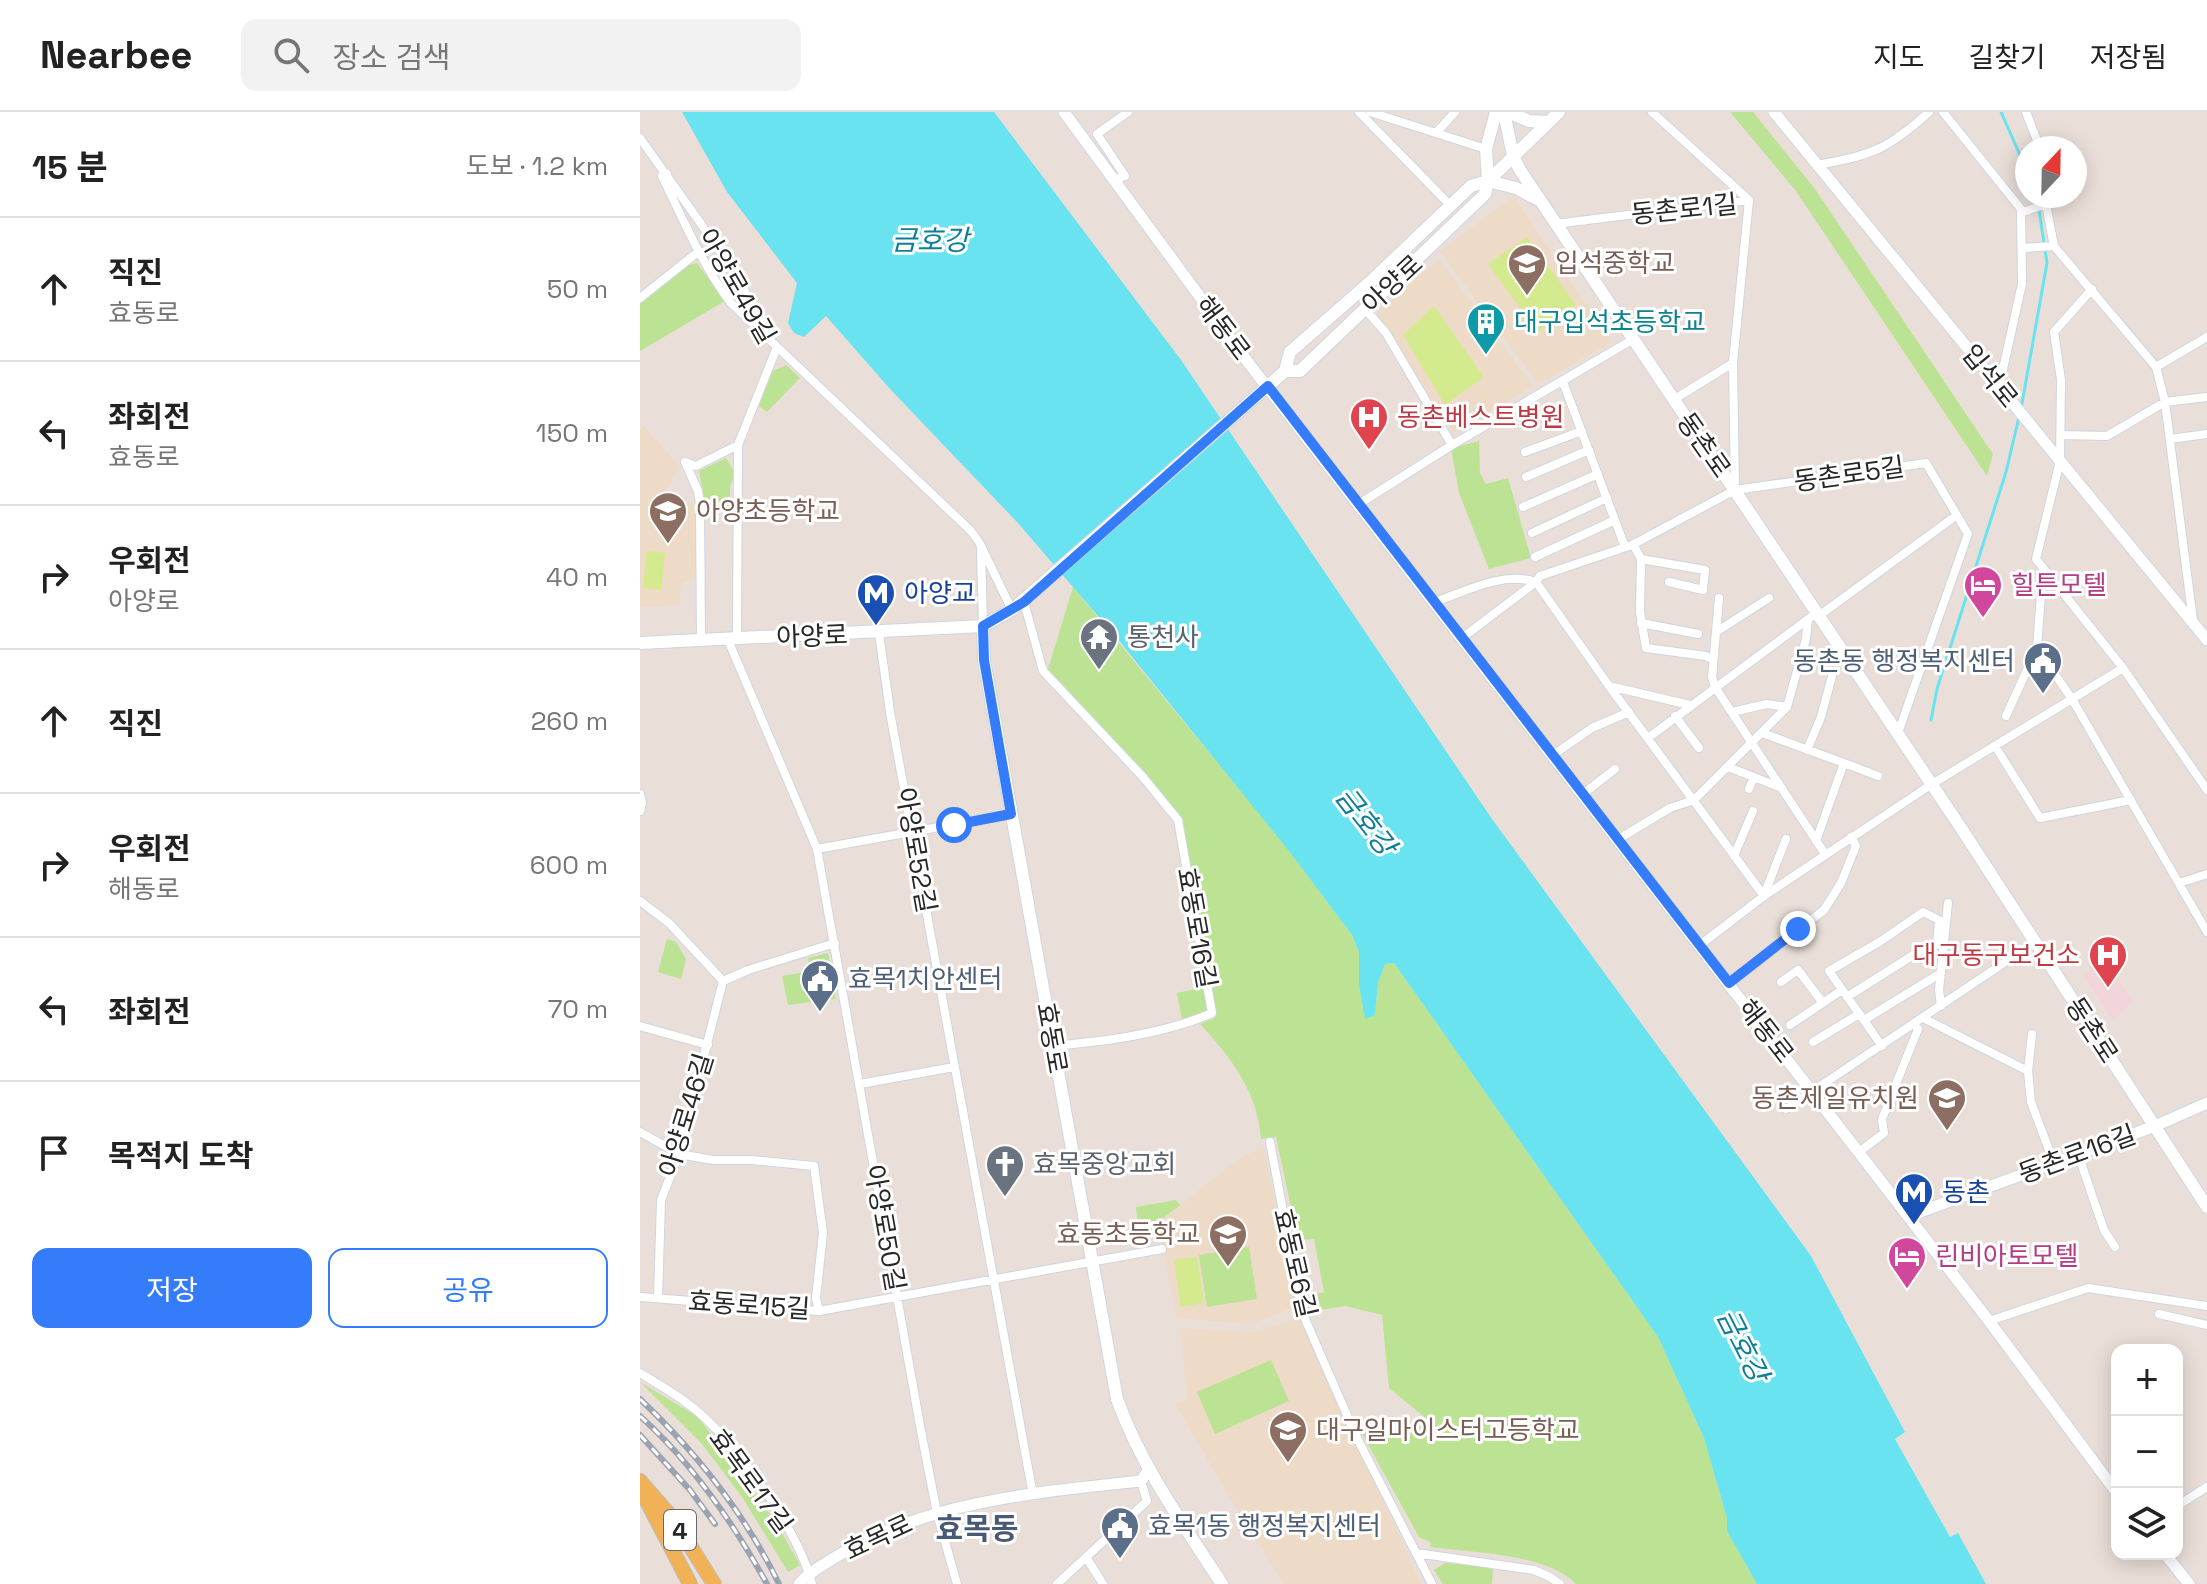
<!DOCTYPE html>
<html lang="ko">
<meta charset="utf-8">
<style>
body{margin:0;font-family:"Space Grotesk","Noto Sans KR",sans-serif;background:#f2f2f2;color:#222}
.controls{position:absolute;right:24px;bottom:24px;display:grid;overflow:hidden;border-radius:16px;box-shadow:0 4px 20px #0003}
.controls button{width:72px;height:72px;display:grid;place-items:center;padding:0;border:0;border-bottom:2px solid #e0e0e0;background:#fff;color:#222;font:40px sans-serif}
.compass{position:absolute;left:1375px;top:24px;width:72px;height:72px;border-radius:50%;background:#fff;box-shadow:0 4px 20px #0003;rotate:22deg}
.stop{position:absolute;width:24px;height:24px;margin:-18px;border:6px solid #357cfb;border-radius:50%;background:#fff}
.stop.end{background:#357cfb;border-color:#fff;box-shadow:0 2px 8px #0008}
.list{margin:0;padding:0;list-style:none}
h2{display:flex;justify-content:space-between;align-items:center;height:104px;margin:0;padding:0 32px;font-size:34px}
h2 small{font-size:26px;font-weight:400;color:#767676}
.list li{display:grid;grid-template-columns:52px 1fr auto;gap:24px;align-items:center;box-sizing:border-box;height:144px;padding:0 32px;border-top:2px solid #e0e0e0}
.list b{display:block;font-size:30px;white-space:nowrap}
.list p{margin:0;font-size:26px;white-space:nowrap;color:#767676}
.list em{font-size:26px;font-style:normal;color:#767676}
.actions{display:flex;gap:16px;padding:24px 32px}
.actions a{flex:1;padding:18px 0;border:2px solid #357cfb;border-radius:16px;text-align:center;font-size:28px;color:#357cfb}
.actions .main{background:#357cfb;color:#fff}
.icon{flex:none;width:44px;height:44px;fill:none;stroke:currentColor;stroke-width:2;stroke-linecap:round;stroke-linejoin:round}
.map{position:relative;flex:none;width:1567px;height:1472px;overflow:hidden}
header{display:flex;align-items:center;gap:48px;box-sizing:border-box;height:112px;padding:0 40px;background:#fff;border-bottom:2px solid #e0e0e0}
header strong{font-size:38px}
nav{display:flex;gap:44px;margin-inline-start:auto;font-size:28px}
.search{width:560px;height:72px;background:#f2f2f2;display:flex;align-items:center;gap:20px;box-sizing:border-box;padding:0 28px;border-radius:16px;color:#767676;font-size:30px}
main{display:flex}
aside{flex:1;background:#fff}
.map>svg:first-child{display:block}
</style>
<header>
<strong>Nearbee</strong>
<div class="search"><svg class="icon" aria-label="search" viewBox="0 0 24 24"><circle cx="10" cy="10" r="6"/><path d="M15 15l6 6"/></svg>장소 검색</div>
<nav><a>지도</a><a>길찾기</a><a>저장됨</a></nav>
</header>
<main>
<aside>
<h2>15 분<small>도보 · 1.2 km</small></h2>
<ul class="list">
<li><svg class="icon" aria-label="ahead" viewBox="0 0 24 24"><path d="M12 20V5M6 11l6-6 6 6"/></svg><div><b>직진</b><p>효동로</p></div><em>50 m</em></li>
<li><svg class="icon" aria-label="left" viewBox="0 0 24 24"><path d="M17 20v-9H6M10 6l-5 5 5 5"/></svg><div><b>좌회전</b><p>효동로</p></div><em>150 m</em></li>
<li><svg class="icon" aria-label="right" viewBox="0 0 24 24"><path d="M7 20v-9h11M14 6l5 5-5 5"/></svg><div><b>우회전</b><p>아양로</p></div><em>40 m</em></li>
<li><svg class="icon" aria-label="ahead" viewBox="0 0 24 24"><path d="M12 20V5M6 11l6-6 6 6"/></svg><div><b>직진</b></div><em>260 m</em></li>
<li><svg class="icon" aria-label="right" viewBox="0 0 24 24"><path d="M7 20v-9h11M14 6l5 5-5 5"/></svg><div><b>우회전</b><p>해동로</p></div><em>600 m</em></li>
<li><svg class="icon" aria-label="left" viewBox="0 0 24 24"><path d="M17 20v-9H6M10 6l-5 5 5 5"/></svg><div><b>좌회전</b></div><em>70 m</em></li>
<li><svg class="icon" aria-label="arrive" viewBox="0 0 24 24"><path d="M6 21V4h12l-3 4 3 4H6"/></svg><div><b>목적지 도착</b></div></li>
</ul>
<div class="actions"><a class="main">저장</a><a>공유</a></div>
</aside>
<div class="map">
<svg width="1567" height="1472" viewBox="0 0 1567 1472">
<rect width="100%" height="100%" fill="#eadfd8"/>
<path fill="#eddac7" d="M 874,84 L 971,230 L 898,272 L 800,139 Z
M 799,147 L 893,274 L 814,321 L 736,201 Z
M 4,314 L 40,355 L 13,398 L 27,400 L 56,389 L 56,466 L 42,470 L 39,493 L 0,495 L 0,319 Z
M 623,1035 L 658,1194 L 611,1212 L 536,1206 L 518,1110 L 600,1046 Z
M 660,1206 L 781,1472 L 644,1472 L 598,1399 L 535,1292 L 547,1287 L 540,1216 L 613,1220 Z"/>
<path fill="#f2d5db" d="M 1457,847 L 1461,852 L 1466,848 L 1493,890 L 1474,907 L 1470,905 L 1443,863 L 1451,858 L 1448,853 Z"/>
<path fill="#bce293" d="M 1090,0 L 1113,0 L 1175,77 L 1353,342 L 1347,364 L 1156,79 Z
M 57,151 L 85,189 L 0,239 L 0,192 L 49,153 Z
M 146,253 L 160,266 L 127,300 L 119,294 L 131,260 Z
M 839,329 L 840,361 L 846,372 L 868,366 L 891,446 L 849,457 L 819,381 L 811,336 Z
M 86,346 L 95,361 L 90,374 L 90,395 L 66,397 L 59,359 Z
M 433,475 L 641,728 L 712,823 L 719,840 L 719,872 L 735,903 L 738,871 L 745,852 L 754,851 L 1018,1225 L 1064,1326 L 1087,1406 L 1087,1419 L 1117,1472 L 936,1472 C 906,1441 833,1441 791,1435 L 790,1430 L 779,1425 L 714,1307 L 769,1323 L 788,1308 L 749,1276 L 742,1203 L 706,1194 L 666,1200 L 664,1191 L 670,1190 L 669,1184 L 684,1180 L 674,1127 L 658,1128 L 636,1025 L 621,1027 C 618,981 591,945 560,912 L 575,906 L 543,712 L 507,663 L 408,557 Z
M 27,827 L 36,830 L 46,847 L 41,867 L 18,860 Z
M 188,841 L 196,887 L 148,893 L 142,864 L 170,859 L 168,846 Z
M 564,875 L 568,897 L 564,902 L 542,908 L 537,881 Z
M 536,1088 L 540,1093 L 518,1110 L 519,1117 L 499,1121 L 496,1095 Z
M 609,1135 L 617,1187 L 567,1195 L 559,1143 Z
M 631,1248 L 649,1289 L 575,1322 L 557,1280 Z
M 0,1270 L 58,1305 L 135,1409 L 160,1453 L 148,1460 L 102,1385 L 62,1332 Z
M 805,1451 L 853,1455 L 852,1472 L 803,1472 L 794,1458 Z"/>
<path fill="#d3ea8f" d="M 887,125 L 936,193 L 898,220 L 848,152 Z
M 794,194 L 844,265 L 805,293 L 763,223 Z
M 7,439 L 25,441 L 21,478 L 3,476 Z
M 557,1145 L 564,1191 L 541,1195 L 534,1148 Z"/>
<path fill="#69e3ef" d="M 42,0 L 354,0 L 541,248 L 852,707 L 1171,1144 L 1265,1320 L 1255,1327 L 1310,1425 L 1318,1421 L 1346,1472 L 1117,1472 L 1087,1419 L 1087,1406 L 1064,1326 L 1018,1225 L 754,851 L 745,852 L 738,871 L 735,903 L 725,907 L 719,872 L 719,840 L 712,823 L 649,739 L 476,525 L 377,410 L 251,278 L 186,204 L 164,225 L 154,221 L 148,211 L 157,171 L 87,80 Z"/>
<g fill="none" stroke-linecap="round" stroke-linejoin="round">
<path stroke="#69e3ef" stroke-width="3" d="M 1361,0 L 1387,59
M 1381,297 L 1407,151 L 1397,84
M 1291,608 L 1297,577 L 1366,360 L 1379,305"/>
<g stroke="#ced5e1" stroke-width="10">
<path id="minor" d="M 719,0 L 811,94
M 730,0 L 846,37
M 1012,0 L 1109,88
M 1303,0 L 1381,97 L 1382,172 L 1359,275
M 1386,0 L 1400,36
M 796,21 L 815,0
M 0,26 L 91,154 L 128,222
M 1177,53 C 1232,43 1247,38 1289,0
M 27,62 L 22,64 C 43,107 62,153 91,191 L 331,419 L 339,430 L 372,498
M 473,68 L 485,64 L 457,22 L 488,0
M 1407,84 L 1406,92 L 1414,134 L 1516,255 L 1525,290 L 1553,509
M 1383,100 L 1406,92
M 915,112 L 1109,88
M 1384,136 L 1414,134
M 1452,177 L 1414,220 L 1421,268 L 1420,349 L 1396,447 L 1483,556 L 1567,678
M 0,186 L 59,139
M 1516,255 L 1567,225
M 923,270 L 985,435
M 1033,288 L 1093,251
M 1421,323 L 1467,324 L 1525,290 L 1567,285
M 1530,327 L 1567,322
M 812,333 L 992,228
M 885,340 L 942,319
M 45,350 L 58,379 L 60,392 L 61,529
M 45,350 L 56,354 L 98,333
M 886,365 L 949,338
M 1095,378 L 1093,251 L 1109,88
M 719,392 L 812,333 L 746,221 L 725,197
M 883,395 L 958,362
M 892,421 L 967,386
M 993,432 L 1001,447 L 1065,458 L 1063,478 L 1029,470
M 341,438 L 343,514
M 895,445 L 975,408
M 1001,447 L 1000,500 L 1006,536 L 1066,544 L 1073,548
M 1079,486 L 1072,565 L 1075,575 L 1185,742
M 384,490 L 403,559 L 502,664 L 538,708 L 572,901 C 524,922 466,929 414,934
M 795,490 C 826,479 863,459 896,470 L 969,574 L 1124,784 L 1060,833
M 1180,503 L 1317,403
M 1001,511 L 1058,522
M 1076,520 L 1129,486
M 239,521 L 250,600 L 393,1383
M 822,526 L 896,470 L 900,464 L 992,433 L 1095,378 L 1286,351 L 1328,422 L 1258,621
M 97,527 L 98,333 L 137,235
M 88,528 L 177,737 L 281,1319 L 297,1401 L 317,1472
M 1397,536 L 1432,587 L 1567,820
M 969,574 L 1050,593
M 1092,600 L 1127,592 L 1147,595
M 1035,604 L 1059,636
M 1366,604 L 1397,536 L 1403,456
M 1122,621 L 1204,651 L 1176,729
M 1008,626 L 1171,505
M 1355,634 L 1400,706 L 1491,688
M 1167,638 L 1181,605 L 1192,564
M 913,643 L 952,616 L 989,600
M 1204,651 L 1238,664
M 1088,655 L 1142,676
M 1109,677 L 1114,665
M 0,682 L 2,691 L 0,699
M 943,682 L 975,657
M 977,728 L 1030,696 L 1054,688 L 1147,595 L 1166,527 L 1168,507
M 177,737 L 371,702
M 1094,744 L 1113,699
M 1539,771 L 1567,762
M 1124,783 L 1146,727
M 1124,784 L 1292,672 L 1483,556
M 0,789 L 29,811 L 83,869 L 39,1042 L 21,1088 L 18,1186
M 83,869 L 108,858 L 195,831
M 1141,870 L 1158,858 L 1183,891
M 1089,871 L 1184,798 L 1201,771 L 1216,734 L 1211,725
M 1207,885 L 1289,833 L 1297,833 L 1299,808 L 1283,800 L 1241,829 L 1189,859 L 1242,934
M 1301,894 L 1299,878 L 1308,791
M 1283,906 L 1388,959 L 1391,990 L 1414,1051
M 1224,908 L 1301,861
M 1150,913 L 1202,878
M 0,914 L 68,933
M 1173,930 L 1219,902
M 1388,959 L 1392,922
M 220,972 L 314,955
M 1146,997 L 1395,830
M 0,1020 L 39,1042 L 73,1048 L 112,1048 L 174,1054 L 183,1121 L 176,1186 L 179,1199
M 630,1030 L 662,1200 L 717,1326 L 792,1472
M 1219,1040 L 1244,1021 L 1242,1007 L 1278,917 L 1274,912
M 1438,1042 L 1464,1118 L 1475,1135
M 0,1185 L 179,1199 L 522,1137
M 1519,1202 L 1567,1213
M 1349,1209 L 1448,1176 L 1567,1194
M 0,1261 C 23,1275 46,1288 66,1307 C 104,1343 159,1421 172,1472
M 1537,1394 L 1567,1375
M 776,1441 L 894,1458 L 910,1465 L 920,1472
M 446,1445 L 463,1472
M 417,1472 L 507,1389 L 501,1369"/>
</g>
<g stroke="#ced5e1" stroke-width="13">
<path id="tertiary" d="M 424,0 L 610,253 L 1349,1209 L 1477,1381
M 1134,0 L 1567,528
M 1269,1104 L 1515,1014 L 1567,991
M 1525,1442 L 1549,1472
M 159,1472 C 171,1459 184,1452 199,1443 C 289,1389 399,1380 501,1369 L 509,1357"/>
</g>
<g stroke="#ced5e1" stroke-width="14">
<path id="secondary" d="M 864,0 L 873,44 L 880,58 L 1323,719 L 1567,1095
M 868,0 L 889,9 L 908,10
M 848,69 L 876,76 L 897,87
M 645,259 L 660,259 L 845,82 L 848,69 L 846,37 L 856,0
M 343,514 L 344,548 L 477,1287 C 501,1354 543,1412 582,1472
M 0,531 L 343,514 L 372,498 L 628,274 L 645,259 L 650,240 L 729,171 L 831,74 L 848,69 L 919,0"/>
</g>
<g stroke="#bebebe" stroke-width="16">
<path id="primary" d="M 0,1369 L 34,1408 L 74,1472
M 0,1376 L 50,1472"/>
</g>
<use href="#minor" stroke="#fff" stroke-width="8"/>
<use href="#tertiary" stroke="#fff" stroke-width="11"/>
<use href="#secondary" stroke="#fff" stroke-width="12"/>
<use href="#primary" stroke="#f1b257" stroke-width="14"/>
<g stroke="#9ba3b2" stroke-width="6">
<path id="rail" d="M 0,1287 C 56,1340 105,1402 139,1472
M 0,1304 C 51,1350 94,1412 127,1472
M 0,1323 L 50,1378 L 75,1412"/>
</g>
<use href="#rail" stroke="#fff" stroke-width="3" stroke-dasharray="9" stroke-linecap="butt"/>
</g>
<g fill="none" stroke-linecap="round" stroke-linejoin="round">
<path stroke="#357cfb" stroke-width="10" d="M 314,713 L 371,702 L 344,548 L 343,514 L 384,490 L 628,274 L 1089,871 L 1158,817"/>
</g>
<defs>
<g id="school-pin" transform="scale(2)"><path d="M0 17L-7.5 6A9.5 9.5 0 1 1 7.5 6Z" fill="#8d6e63" stroke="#fff"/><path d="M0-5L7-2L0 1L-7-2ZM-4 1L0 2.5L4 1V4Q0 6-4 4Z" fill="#fff"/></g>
<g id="building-pin" transform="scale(2)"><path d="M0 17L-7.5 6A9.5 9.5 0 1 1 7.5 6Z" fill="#0f9aa8" stroke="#fff"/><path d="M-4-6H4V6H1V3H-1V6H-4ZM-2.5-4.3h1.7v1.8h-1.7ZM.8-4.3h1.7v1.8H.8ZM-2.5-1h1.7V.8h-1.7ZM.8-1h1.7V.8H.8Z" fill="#fff"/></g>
<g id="hospital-pin" transform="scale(2)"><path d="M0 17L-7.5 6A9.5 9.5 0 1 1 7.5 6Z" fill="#e0444e" stroke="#fff"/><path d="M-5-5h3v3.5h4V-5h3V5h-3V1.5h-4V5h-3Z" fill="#fff"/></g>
<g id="hotel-pin" transform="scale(2)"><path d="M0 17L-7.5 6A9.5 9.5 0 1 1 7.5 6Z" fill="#d1479c" stroke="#fff"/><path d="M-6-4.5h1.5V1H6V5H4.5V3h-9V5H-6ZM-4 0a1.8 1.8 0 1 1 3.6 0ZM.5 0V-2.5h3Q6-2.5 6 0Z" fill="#fff"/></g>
<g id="metro-pin" transform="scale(2)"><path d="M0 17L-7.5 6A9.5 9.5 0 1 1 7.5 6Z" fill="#1a4fb4" stroke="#fff"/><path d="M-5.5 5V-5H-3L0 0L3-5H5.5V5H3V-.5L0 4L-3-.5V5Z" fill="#fff"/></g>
<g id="temple-pin" transform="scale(2)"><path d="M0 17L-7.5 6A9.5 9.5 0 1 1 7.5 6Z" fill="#6b7280" stroke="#fff"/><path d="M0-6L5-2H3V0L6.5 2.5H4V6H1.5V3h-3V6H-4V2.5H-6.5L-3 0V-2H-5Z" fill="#fff"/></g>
<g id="civic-pin" transform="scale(2)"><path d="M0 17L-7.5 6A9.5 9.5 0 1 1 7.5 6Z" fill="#5c6f8a" stroke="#fff"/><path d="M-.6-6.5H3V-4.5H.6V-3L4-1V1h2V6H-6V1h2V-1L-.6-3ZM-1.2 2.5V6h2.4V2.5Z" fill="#fff"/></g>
<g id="church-pin" transform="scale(2)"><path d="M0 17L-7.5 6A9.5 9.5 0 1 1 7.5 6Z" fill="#6b7280" stroke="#fff"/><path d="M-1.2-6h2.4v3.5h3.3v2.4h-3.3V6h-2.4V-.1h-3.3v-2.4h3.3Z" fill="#fff"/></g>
</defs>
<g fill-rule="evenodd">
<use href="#school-pin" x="887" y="151"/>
<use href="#building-pin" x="846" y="210"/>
<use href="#hospital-pin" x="729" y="305"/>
<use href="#school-pin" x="28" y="399"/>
<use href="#hotel-pin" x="1343" y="473"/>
<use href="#metro-pin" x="236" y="481"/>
<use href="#temple-pin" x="459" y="525"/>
<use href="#civic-pin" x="1403" y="549"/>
<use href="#hospital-pin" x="1468" y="843"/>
<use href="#civic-pin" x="180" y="867"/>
<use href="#school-pin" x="1307" y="986"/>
<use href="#church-pin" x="365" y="1052"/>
<use href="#metro-pin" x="1274" y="1080"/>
<use href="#school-pin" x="588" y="1122"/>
<use href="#hotel-pin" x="1267" y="1144"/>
<use href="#school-pin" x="648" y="1318"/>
<use href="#civic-pin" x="480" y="1414"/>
</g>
<g text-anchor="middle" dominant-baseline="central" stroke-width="6" stroke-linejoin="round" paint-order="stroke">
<rect fill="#fff" stroke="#686868" stroke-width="2" x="24" y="1398" width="32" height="40" rx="6"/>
<g font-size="24" font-weight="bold" fill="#272727">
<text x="40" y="1418">4</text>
</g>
<g font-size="26" fill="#272727" stroke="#fff">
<text transform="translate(1044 97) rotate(-6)">동촌로1길</text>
<text transform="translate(752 172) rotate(-43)">아양로</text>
<text transform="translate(97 174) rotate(60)">아양로49길</text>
<text transform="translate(583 216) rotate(53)">해동로</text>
<text transform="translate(1350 264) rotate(51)">입석로</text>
<text transform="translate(1064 333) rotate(55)">동촌로</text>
<text transform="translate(1209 362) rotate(-8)">동촌로5길</text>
<text transform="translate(172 524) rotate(-2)">아양로</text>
<text transform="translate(276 738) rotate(80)">아양로52길</text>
<text transform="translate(557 816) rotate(80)">효동로16길</text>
<text transform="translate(1452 918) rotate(57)">동촌로</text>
<text transform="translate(1126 919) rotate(52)">해동로</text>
<text transform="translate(412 926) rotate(80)">효동로</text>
<text transform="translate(46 1003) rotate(-73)">아양로46길</text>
<text transform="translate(1437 1042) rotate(-20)">동촌로16길</text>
<text transform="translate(245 1116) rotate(80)">아양로50길</text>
<text transform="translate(655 1151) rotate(77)">효동로6길</text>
<text transform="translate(109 1193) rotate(4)">효동로15길</text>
<text transform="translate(111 1369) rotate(54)">효목로17길</text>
<text transform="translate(238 1425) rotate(-25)">효목로</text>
</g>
<g font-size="26" fill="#785e54" stroke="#fff" text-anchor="start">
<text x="915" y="151">입석중학교</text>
<text x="56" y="399">아양초등학교</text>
<text x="1279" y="986" text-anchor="end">동촌제일유치원</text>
<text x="560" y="1122" text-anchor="end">효동초등학교</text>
<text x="676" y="1318">대구일마이스터고등학교</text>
</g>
<g font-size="26" fill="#0d838f" stroke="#fff" text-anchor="start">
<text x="874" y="210">대구입석초등학교</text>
</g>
<g font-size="26" fill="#be3a42" stroke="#fff" text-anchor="start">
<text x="757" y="305">동촌베스트병원</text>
<text x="1440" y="843" text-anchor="end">대구동구보건소</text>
</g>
<g font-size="26" fill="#b23c85" stroke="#fff" text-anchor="start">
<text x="1371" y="473">힐튼모텔</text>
<text x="1295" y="1144">린비아토모텔</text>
</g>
<g font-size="26" fill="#164399" stroke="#fff" text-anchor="start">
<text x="264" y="481">아양교</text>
<text x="1302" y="1080">동촌</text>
</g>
<g font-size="26" fill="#5b616d" stroke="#fff" text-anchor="start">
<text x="487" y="525">통천사</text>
<text x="393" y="1052">효목중앙교회</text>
</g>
<g font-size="26" fill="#4e5e75" stroke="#fff" text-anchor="start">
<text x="1375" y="549" text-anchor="end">동촌동 행정복지센터</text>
<text x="208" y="867">효목1치안센터</text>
<text x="508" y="1414">효목1동 행정복지센터</text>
</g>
<g font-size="28" font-style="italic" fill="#0c7f97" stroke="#fff">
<text x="290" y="128">금호강</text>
<text transform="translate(726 709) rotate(52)">금호강</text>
<text transform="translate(1103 1233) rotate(63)">금호강</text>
</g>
<g font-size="30" font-weight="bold" fill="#485978" stroke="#fff">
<text x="337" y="1416">효목동</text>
</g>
</g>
</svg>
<div class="controls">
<button>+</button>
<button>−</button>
<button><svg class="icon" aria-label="layers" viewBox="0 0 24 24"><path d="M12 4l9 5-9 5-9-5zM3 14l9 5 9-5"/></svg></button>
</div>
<svg class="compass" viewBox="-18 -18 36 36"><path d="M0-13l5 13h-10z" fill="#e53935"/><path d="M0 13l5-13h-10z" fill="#767676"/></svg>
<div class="stop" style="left:314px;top:713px"></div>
<div class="stop end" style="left:1158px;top:817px"></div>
</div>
</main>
